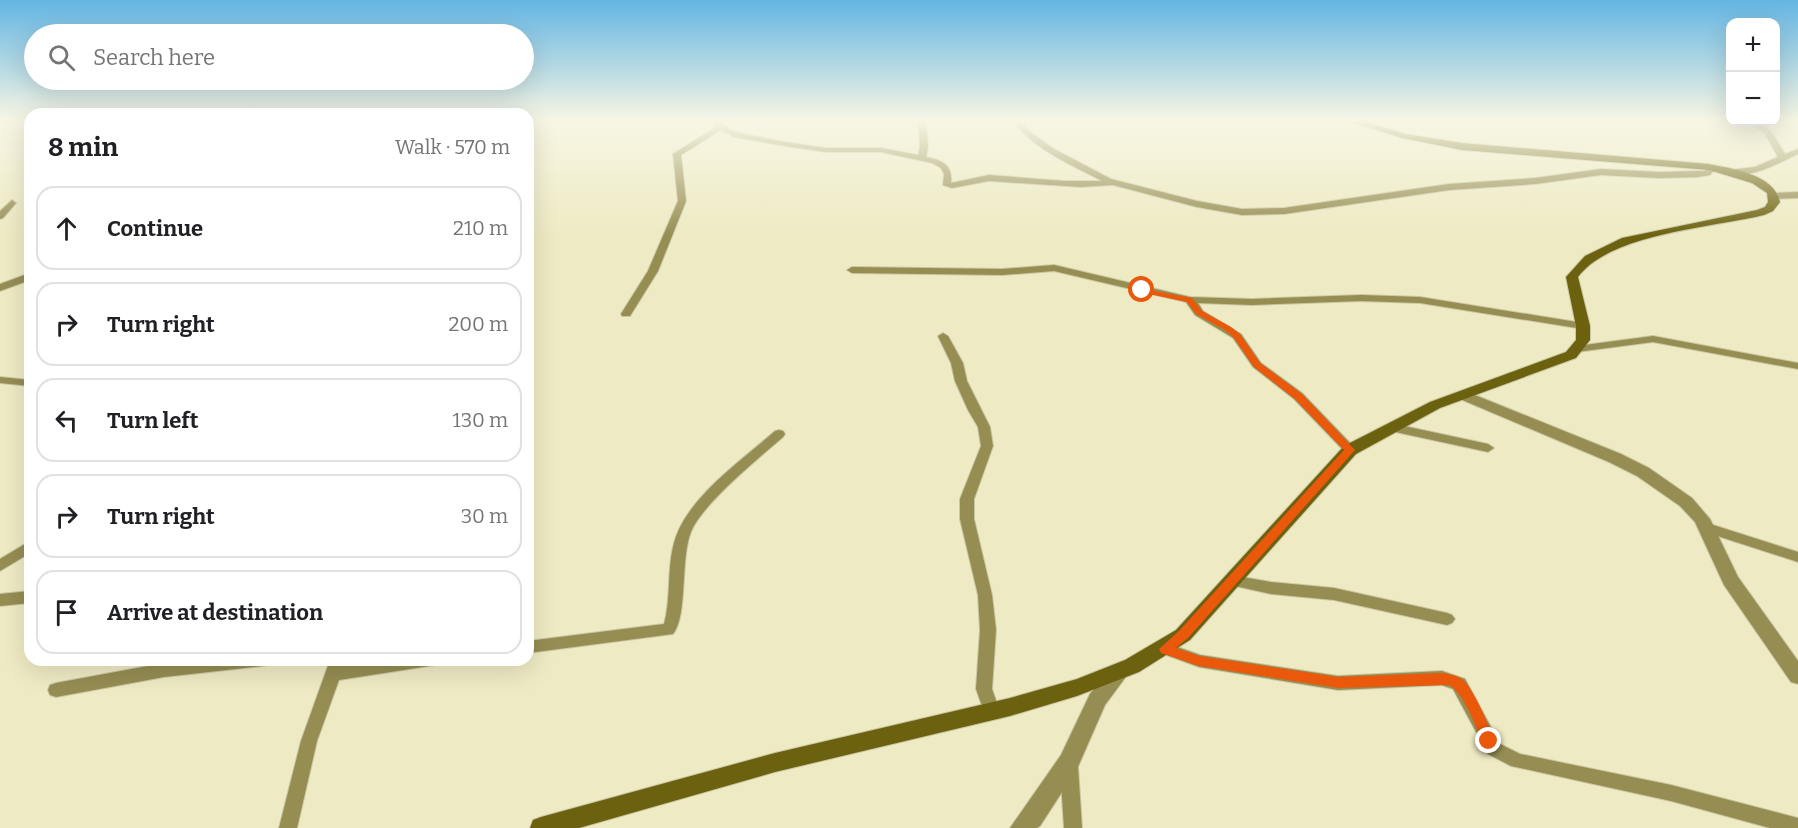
<!DOCTYPE html>
<meta charset="utf-8">
<style>
body{margin:0;font-family:Bitter,serif;background:#f2f2f2;color:#202124}
.controls{position:absolute;right:18px;top:18px;display:grid;overflow:hidden;border-radius:12px;box-shadow:0 6px 24px #0002}
.controls button{width:54px;height:54px;display:grid;place-items:center;padding:0;border:0;border-bottom:2px solid #e0e0e0;background:#fff;color:#202124;font:30px sans-serif}
.stop{position:absolute;width:18px;height:18px;margin:-14px;border:4px solid #ea580c;border-radius:50%;background:#fff}
.stop.end{background:#ea580c;border-color:#fff;box-shadow:0 2px 6px #0008}
.list{margin:0;padding:0;list-style:none}
h2{display:flex;justify-content:space-between;align-items:center;height:78px;margin:0;padding:0 24px;font-size:26px}
h2 small{font-size:20px;font-weight:400;color:#757577}
.list li{display:grid;grid-template-columns:39px 1fr auto;gap:18px;align-items:center;box-sizing:border-box;height:84px;margin:0 12px 12px;padding:0 12px;border:2px solid #e0e0e0;border-radius:18px}
.list b{display:block;font-size:22px;white-space:nowrap}
.list em{font-size:20px;font-style:normal;color:#757577}
.icon{flex:none;width:33px;height:33px;fill:none;stroke:currentColor;stroke-width:2;stroke-linecap:round;stroke-linejoin:round}
.map{position:relative;flex:none;width:1798px;height:828px;overflow:hidden}
.search{position:absolute;background:#fff;box-shadow:0 6px 24px #0002;left:24px;top:24px;width:510px;height:66px;display:flex;align-items:center;gap:15px;box-sizing:border-box;padding:0 21px;border-radius:33px;color:#757577;font-size:22px}
.panel{position:absolute;background:#fff;box-shadow:0 6px 24px #0002;left:24px;top:108px;width:510px;height:558px;border-radius:18px}
.map>svg:first-child{display:block}
</style>
<div class="map">
<svg width="1798" height="828" viewBox="0 0 1798 828">
<rect width="100%" height="100%" fill="#eeeac3"/>
<g fill="none" stroke-linecap="round" stroke-linejoin="round">
<g stroke="#cac7a4" stroke-width="2">
<path id="minor" d="M 709,120 L 718,120 L 731,130 L 739,133 L 785,142 L 826,148 L 881,148 L 918,155 L 920,147 L 918,120 L 926,120 L 928,147 L 926,157 C 942,160 953,165 951,183 L 989,175 L 1065,181 L 1102,181 C 1070,164 1034,150 1012,120 L 1020,120 L 1029,131 L 1054,149 L 1111,179 L 1197,201 L 1242,209 L 1284,208 L 1449,184 L 1535,178 L 1601,169 L 1659,172 L 1698,171 L 1704,171 L 1713,165 L 1717,167 L 1710,175 L 1698,177 L 1659,178 L 1601,175 L 1535,184 L 1449,190 L 1284,214 L 1242,215 L 1197,207 L 1113,185 L 1081,187 L 989,181 L 952,188 L 943,185 L 944,174 L 941,168 L 932,163 L 881,152 L 826,152 L 785,146 L 734,137 L 721,130 L 681,155 L 686,201 L 658,271 L 630,316 L 622,316 L 621,314 L 648,271 L 678,201 L 673,154 L 716,127 Z
M 1746,122 C 1770,122 1774,136 1785,154 L 1798,149 L 1798,154 C 1777,164 1753,178 1729,174 L 1729,170 L 1755,167 L 1778,157 L 1764,132 Z
M 1798,192 L 1798,198 L 1774,199 L 1770,196 L 1774,193 Z
M 12,200 L 16,203 L 3,218 L 0,219 L 0,211 Z
M 1054,265 L 1190,297 L 1252,299 L 1361,295 L 1420,297 L 1583,323 L 1588,326 L 1583,329 L 1420,303 L 1361,301 L 1252,305 L 1198,303 L 1203,311 L 1241,334 L 1261,363 L 1302,393 L 1354,447 L 1356,450 L 1354,453 L 1346,453 L 1294,399 L 1253,367 L 1233,338 L 1195,315 L 1186,302 L 1054,271 L 1002,275 L 852,273 L 847,270 L 852,267 L 1002,269 Z
M 30,273 L 30,280 L 0,291 L 0,284 Z
M 943,333 L 948,336 L 963,363 L 967,381 L 990,427 L 993,446 L 974,499 L 974,519 L 992,595 L 996,630 L 992,689 L 1000,712 L 998,717 L 992,719 L 986,717 L 976,689 L 980,630 L 978,595 L 960,519 L 960,499 L 981,446 L 978,427 L 968,410 L 955,381 L 951,363 L 938,336 Z
M 1653,336 L 1798,363 L 1798,369 L 1653,342 L 1577,352 L 1571,349 L 1577,346 Z
M 0,377 L 30,380 L 30,386 L 0,383 Z
M 1390,423 L 1488,444 L 1494,448 L 1488,452 L 1386,430 L 1384,427 Z
M 779,430 L 783,431 L 785,434 L 783,437 C 759,458 702,504 691,532 C 680,559 688,616 673,634 L 528,653 L 528,641 L 664,624 C 671,600 667,572 673,547 C 683,500 740,462 775,431 Z
M 1707,523 L 1798,552 L 1798,562 L 1702,531 L 1700,528 L 1702,525 Z
M 30,541 L 30,553 L 0,571 L 0,559 Z
M 1231,575 L 1271,582 L 1334,588 L 1447,613 L 1452,615 L 1455,619 L 1452,623 L 1447,625 L 1334,600 L 1271,594 L 1226,584 L 1224,580 L 1226,576 Z
M 30,591 L 30,603 L 0,606 L 0,594 Z
M 1166,643 L 1200,655 L 1338,676 L 1442,671 L 1465,679 L 1500,744 L 1520,754 L 1671,785 L 1798,818 L 1798,828 L 1770,828 L 1671,801 L 1511,766 L 1488,754 L 1453,689 L 1442,685 L 1338,690 L 1199,667 L 1161,653 L 1158,649 L 1161,645 Z
M 198,660 L 270,660 L 268,665 L 262,666 L 164,677 L 56,697 L 50,695 L 48,690 L 50,685 L 56,683 L 164,663 Z
M 330,660 L 346,660 L 344,666 L 385,660 L 437,660 L 435,665 L 429,666 L 339,680 L 317,741 L 297,828 L 279,828 L 301,741 Z
M 1069,758 L 1075,760 L 1078,766 L 1082,828 L 1064,828 L 1060,766 L 1063,760 Z"/>
</g>
<g stroke="#cac7a4" stroke-width="2">
<path id="tertiary" d="M 1465,391 L 1621,454 L 1649,468 L 1692,498 L 1710,519 L 1738,577 L 1798,661 L 1798,684 L 1791,682 L 1724,585 L 1695,522 L 1680,506 L 1637,476 L 1609,462 L 1460,399 L 1458,396 L 1460,393 Z
M 1118,666 L 1125,668 L 1128,674 L 1105,705 L 1077,769 L 1040,826 L 1037,828 L 1010,828 L 1061,755 L 1090,694 L 1111,668 Z"/>
</g>
<g stroke="#cac7a4" stroke-width="2">
<path id="secondary" d="M 1345,120 L 1360,120 L 1406,134 L 1462,143 L 1709,164 C 1733,169 1774,174 1780,202 L 1773,211 L 1764,215 C 1711,228 1611,233 1578,277 L 1590,326 L 1590,340 L 1576,358 L 1440,408 L 1356,454 L 1190,640 L 1139,672 L 1077,696 L 1010,716 L 775,772 L 579,828 L 530,828 L 533,820 L 541,817 L 775,753 L 1010,698 L 1077,679 L 1125,660 L 1176,630 L 1344,446 L 1430,402 L 1566,352 L 1576,340 L 1576,326 L 1566,277 L 1585,256 L 1622,238 L 1757,210 L 1765,207 L 1768,202 L 1767,193 L 1752,183 L 1709,170 L 1462,150 L 1402,138 Z"/>
</g>
<use href="#minor" fill="#958d52" fill-rule="evenodd"/>
<use href="#tertiary" fill="#958d52" fill-rule="evenodd"/>
<use href="#secondary" fill="#6b610e" fill-rule="evenodd"/>
</g>
<linearGradient id="sky" x2="0" y2="1"><stop stop-color="#63b5e3"/><stop offset="0.51" stop-color="#f7f6e4"/><stop offset="1" stop-color="#f7f6e4" stop-opacity="0"/></linearGradient>
<rect width="1798" height="236" fill="url(#sky)"/>
<path fill="#ea580c" d="M 1139,288 L 1192,298 L 1202,311 L 1231,327 L 1240,334 L 1260,363 L 1302,394 L 1355,450 L 1188,638 L 1176,648 L 1199,656 L 1338,677 L 1442,673 C 1449,674 1458,675 1464,681 C 1476,693 1488,725 1495,741 L 1493,745 L 1484,745 C 1475,727 1466,695 1449,685 L 1338,688 L 1199,666 L 1161,653 L 1159,649 L 1179,631 L 1344,450 L 1295,399 L 1254,367 L 1234,338 L 1225,330 L 1196,314 L 1187,302 L 1139,292 Z"/>
</svg>
<div class="controls">
<button>+</button>
<button>−</button>
</div>
<div class="stop" style="left:1142px;top:290px"></div>
<div class="stop end" style="left:1489px;top:741px"></div>
<div class="search"><svg class="icon" aria-label="search" viewBox="0 0 24 24"><circle cx="10" cy="10" r="6"/><path d="M15 15l6 6"/></svg>Search here</div>
<section class="panel">
<h2>8 min<small>Walk · 570 m</small></h2>
<ul class="list">
<li><svg class="icon" aria-label="ahead" viewBox="0 0 24 24"><path d="M12 20V5M6 11l6-6 6 6"/></svg><div><b>Continue</b></div><em>210 m</em></li>
<li><svg class="icon" aria-label="right" viewBox="0 0 24 24"><path d="M7 20v-9h11M14 6l5 5-5 5"/></svg><div><b>Turn right</b></div><em>200 m</em></li>
<li><svg class="icon" aria-label="left" viewBox="0 0 24 24"><path d="M17 20v-9H6M10 6l-5 5 5 5"/></svg><div><b>Turn left</b></div><em>130 m</em></li>
<li><svg class="icon" aria-label="right" viewBox="0 0 24 24"><path d="M7 20v-9h11M14 6l5 5-5 5"/></svg><div><b>Turn right</b></div><em>30 m</em></li>
<li><svg class="icon" aria-label="arrive" viewBox="0 0 24 24"><path d="M6 21V4h12l-3 4 3 4H6"/></svg><div><b>Arrive at destination</b></div></li>
</ul>
</section>
</div>
